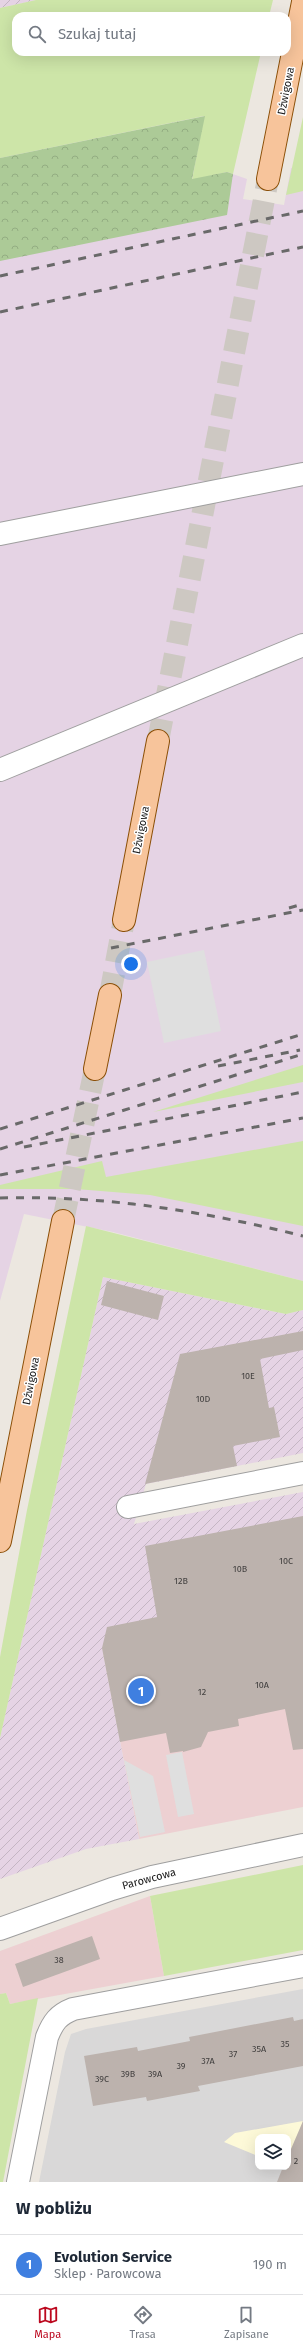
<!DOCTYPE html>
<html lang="pl">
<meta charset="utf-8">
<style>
body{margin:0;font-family:"Fira Sans",sans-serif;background:#f6f6f7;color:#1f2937}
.controls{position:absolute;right:12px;bottom:12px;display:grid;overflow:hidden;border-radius:8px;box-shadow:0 4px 16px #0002}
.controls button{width:36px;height:36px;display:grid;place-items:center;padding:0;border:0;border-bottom:1px solid #e0e1e3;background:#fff;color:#1f2937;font:20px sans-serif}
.you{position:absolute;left:131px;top:964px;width:14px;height:14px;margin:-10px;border:3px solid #fff;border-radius:50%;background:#1a73e8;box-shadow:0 0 0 6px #1a73e833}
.badge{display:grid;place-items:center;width:26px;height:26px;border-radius:50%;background:#bc091f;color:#fff;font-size:13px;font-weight:700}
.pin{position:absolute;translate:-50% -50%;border:2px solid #fff;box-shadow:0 1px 4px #0006}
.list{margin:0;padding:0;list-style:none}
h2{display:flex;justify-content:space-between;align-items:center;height:52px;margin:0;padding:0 16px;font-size:17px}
h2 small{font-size:13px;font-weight:400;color:#747a83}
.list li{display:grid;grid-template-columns:26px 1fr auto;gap:12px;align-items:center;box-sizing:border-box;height:60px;padding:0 16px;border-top:1px solid #e0e1e3}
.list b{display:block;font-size:15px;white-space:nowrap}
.list p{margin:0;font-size:13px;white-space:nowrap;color:#747a83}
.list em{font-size:13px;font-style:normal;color:#747a83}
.icon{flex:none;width:22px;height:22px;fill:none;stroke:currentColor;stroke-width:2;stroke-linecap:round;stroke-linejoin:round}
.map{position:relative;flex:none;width:303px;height:2182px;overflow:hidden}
.search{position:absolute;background:#fff;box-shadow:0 4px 16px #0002;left:12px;right:12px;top:12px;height:44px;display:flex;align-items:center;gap:10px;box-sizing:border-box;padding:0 14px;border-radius:12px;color:#747a83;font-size:15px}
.sheet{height:112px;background:#fff}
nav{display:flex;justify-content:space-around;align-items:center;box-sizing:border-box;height:56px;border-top:1px solid #e0e1e3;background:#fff;font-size:11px;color:#747a83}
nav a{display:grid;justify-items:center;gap:2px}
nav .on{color:#bc091f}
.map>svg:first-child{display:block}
</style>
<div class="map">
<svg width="303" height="2182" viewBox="0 0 303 2182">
<defs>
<pattern id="industrial-furrows" width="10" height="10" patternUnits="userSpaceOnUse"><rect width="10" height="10" fill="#e5d3e4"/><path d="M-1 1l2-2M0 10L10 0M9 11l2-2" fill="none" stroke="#c4b5c3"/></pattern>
<pattern id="forest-crowns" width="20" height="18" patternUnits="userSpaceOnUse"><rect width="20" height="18" fill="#acca97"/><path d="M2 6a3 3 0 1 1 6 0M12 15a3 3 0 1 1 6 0" fill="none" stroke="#93ad82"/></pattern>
</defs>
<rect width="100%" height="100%" fill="#ece7e0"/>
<path fill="#d9d8d8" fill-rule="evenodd" d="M 303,1989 L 303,2182 L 39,2182 L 65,2052 L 71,2034 L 86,2029 ZM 258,2137 L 288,2137 L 288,2167 L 258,2167 Z"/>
<path fill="#edd0d2" d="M 303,1615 L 303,1807 L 139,1839 L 103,1653 Z
M 150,1896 L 164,1976 L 10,2004 L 6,1993 L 0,1994 L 0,1951 Z"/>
<path fill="url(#industrial-furrows)" d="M 0,0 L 36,0 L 0,8 Z
M 103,1277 L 286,1314 L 303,1310 L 303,1453 L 146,1484 L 134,1524 L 303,1492 L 303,1615 L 103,1653 L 139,1839 L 86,1849 L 0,1879 L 0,1738 Z"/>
<path fill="#fdf9d8" d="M 303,2121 L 288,2167 L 288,2137 L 258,2137 L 258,2156 L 224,2142 L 235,2133 Z"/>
<path fill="#e5d3e4" d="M 303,165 L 303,1281 L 113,1232 L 24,1214 L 0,1301 L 0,221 L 227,172 L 247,179 L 243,199 L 284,205 L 291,168 Z"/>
<path fill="#cde5a8" d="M 36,0 L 273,0 L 269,16 L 16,16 L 16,52 L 261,52 L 233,174 L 227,172 L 192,180 L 204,116 L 0,158 L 0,8 Z
M 303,117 L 303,191 L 286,195 Z
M 303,1065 L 303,1082 L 153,1112 Z
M 303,1141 L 303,1226 L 150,1195 L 76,1189 L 0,1189 L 0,1185 L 102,1161 L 106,1177 Z
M 86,1226 L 303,1281 L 303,1310 L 286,1314 L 103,1277 L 0,1738 L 0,1657 L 27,1510 Z
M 303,1865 L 303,1950 L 164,1976 L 150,1896 Z
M 6,1993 L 10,2004 L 38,1998 L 3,2182 L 0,2182 L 0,1994 Z"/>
<path fill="url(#forest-crowns)" d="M 205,116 L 192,179 L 227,172 L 233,174 L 227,215 L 0,261 L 0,158 Z"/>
<path fill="#dfdfdf" d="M 204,950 L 221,1031 L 164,1043 L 147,962 Z
M 182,1752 L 194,1814 L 178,1817 L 166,1755 Z
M 124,1760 L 153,1776 L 165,1832 L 140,1837 Z"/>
<path fill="#bcb2ad" d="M 107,1281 L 164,1296 L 158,1320 L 101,1305 Z
M 303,1331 L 303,1350 L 260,1359 L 269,1408 L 274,1407 L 280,1437 L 233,1446 L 237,1466 L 145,1484 L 180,1354 Z
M 303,1516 L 303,1749 L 293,1750 L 285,1709 L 238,1719 L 239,1726 L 208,1732 L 201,1747 L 183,1752 L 183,1751 L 170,1753 L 166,1733 L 120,1742 L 102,1648 L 107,1627 L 157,1617 L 145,1546 Z
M 92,1936 L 100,1959 L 23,1987 L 15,1964 Z
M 293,2017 L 294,2021 L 303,2019 L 303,2066 L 198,2086 L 200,2091 L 173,2096 L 147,2101 L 146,2097 L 93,2106 L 84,2056 L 137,2047 L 138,2051 L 190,2041 L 189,2037 Z
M 303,2121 L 303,2182 L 277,2182 L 283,2167 L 288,2167 L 288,2156 Z"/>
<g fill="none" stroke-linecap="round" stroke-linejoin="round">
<path stroke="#cdc8c2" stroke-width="22" stroke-dasharray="22 11" stroke-linecap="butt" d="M 158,741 L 268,179
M 110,995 L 124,920
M 63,1221 L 95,1069"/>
<g stroke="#9f9f9f" stroke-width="24">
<path id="minor" d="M 0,534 L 303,474
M 0,770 L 303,645
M 128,1507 L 303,1473
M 0,1929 L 112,1889 L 152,1877 L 303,1845
M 18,2182 L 47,2037 C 53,2022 58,2015 73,2009 L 303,1966"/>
</g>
<g stroke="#8b4f07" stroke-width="24">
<path id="major" d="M 268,179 L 303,2
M 124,920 L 158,741
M 95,1069 L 110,995
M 0,1541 L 63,1221"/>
</g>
<use href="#minor" stroke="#fff" stroke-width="22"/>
<use href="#major" stroke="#f7c49b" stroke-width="22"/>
<path stroke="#696969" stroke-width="3" stroke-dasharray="8 8" stroke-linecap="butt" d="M 0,276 L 303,211
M 0,312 L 303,247
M 289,908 L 303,904
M 111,948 L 303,910
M 218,1066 L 300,1050
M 0,1129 L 303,1034
M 24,1147 L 303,1092
M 0,1149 L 303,1054
M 0,1175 L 303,1118
M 0,1198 C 103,1195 203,1211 303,1236"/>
</g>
<g text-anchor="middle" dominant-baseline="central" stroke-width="3" stroke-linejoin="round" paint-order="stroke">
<g font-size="9" fill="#434140">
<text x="248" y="1376">10E</text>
<text x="203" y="1399">10D</text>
<text x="286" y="1561">10C</text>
<text x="240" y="1569">10B</text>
<text x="181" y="1581">12B</text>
<text x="262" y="1685">10A</text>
<text x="202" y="1692">12</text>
<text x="59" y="1960">38</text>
<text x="285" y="2044">35</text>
<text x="259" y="2049">35A</text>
<text x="233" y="2054">37</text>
<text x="208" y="2061">37A</text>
<text x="181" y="2066">39</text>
<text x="128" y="2074">39B</text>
<text x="155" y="2074">39A</text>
<text x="102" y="2079">39C</text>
<text x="296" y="2161">2</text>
</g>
<g font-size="11" fill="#1b1b1b" stroke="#fff">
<text transform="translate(286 91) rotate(-79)">Dźwigowa</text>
<text transform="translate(141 830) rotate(-79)">Dźwigowa</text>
<text transform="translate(31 1381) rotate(-79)">Dźwigowa</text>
<text transform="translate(149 1879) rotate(-15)">Parowcowa</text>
</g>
</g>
</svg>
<div class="controls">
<button><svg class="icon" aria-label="layers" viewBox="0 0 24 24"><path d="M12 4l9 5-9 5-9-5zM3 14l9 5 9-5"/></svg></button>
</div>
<div class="you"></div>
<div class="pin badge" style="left:141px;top:1691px;background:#3f7fe0">1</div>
<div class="search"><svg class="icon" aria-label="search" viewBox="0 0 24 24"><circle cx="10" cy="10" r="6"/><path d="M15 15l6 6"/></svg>Szukaj tutaj</div>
</div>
<section class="sheet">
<h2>W pobliżu<small></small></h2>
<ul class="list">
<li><span class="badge" style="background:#3f7fe0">1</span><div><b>Evolution Service</b><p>Sklep · Parowcowa</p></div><em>190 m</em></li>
</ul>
</section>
<nav>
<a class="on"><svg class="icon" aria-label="map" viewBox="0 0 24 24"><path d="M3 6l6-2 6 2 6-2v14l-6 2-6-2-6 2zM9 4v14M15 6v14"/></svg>Mapa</a>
<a><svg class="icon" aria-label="directions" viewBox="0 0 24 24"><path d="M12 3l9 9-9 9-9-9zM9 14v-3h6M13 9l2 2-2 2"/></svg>Trasa</a>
<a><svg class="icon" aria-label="saved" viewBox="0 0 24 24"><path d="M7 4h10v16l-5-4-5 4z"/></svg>Zapisane</a>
</nav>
